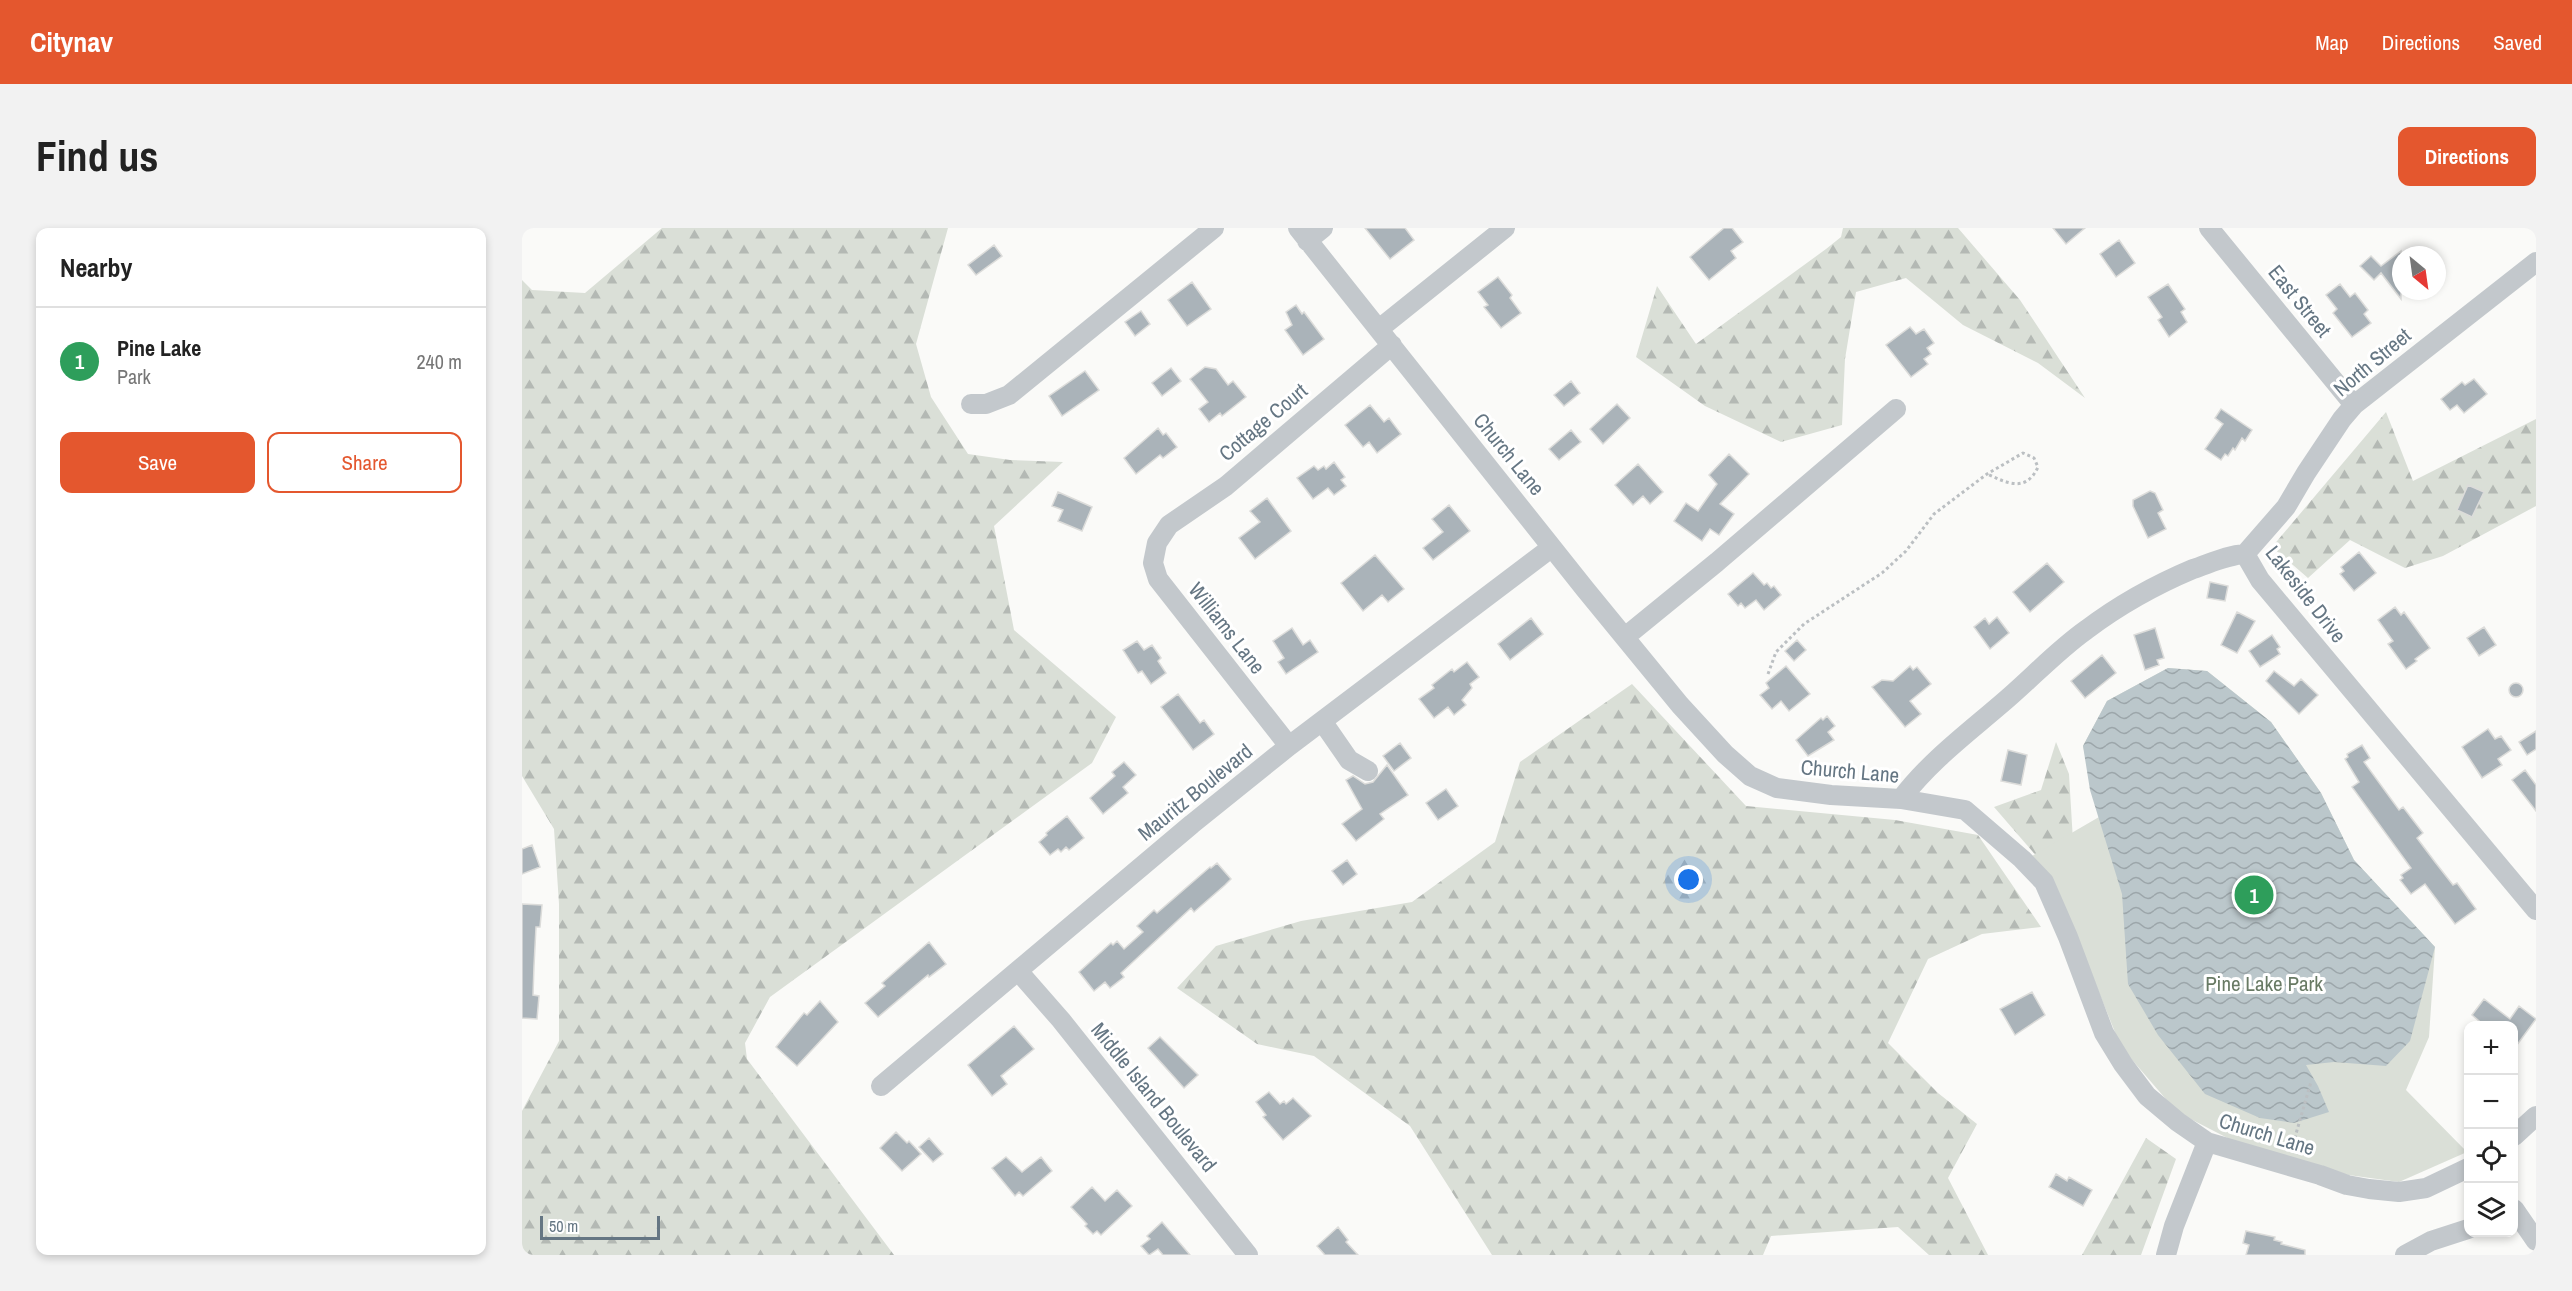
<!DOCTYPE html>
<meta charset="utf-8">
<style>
body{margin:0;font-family:"Archivo Narrow",sans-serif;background:#f2f2f2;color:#222}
.controls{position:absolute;right:18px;bottom:18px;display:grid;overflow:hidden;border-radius:12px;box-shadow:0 3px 9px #0003}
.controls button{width:54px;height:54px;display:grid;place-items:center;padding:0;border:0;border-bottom:2px solid #e0e0e0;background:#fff;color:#222;font:30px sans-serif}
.compass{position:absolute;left:1870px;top:18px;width:54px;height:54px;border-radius:50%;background:#fff;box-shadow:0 3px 9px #0003;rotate:151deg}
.scale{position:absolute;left:18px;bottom:15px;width:120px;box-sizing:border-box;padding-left:6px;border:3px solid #657683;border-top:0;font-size:16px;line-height:21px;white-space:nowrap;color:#657683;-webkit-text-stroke:4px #fff;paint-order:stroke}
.you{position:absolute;left:1167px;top:652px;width:21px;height:21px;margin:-15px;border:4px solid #fff;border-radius:50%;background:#1a73e8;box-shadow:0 0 0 9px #1a73e833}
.badge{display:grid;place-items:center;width:39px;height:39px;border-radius:50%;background:#e4572e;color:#fff;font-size:20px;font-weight:700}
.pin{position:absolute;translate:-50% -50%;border:3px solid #fff;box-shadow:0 2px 6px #0006}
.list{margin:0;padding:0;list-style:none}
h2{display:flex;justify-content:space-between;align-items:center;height:78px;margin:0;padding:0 24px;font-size:26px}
h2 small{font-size:20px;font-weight:400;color:#767676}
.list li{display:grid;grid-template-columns:39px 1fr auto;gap:18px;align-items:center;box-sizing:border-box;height:108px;padding:0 24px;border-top:2px solid #e0e0e0}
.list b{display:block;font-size:22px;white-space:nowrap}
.list p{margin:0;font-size:20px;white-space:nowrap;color:#767676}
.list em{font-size:20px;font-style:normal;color:#767676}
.actions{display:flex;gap:12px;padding:18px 24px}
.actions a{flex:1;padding:14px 0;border:2px solid #e4572e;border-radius:12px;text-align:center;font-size:21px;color:#e4572e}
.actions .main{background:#e4572e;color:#fff}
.icon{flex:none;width:33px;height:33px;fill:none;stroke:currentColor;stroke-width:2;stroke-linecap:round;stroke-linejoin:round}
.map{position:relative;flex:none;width:2014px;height:1027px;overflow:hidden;border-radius:12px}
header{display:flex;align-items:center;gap:36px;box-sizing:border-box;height:84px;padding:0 30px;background:#e4572e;color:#fff}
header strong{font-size:28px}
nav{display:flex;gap:33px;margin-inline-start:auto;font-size:21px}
.intro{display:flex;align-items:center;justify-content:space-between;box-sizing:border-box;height:144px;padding:0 36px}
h1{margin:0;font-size:42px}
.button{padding:15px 27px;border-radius:12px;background:#e4572e;color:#fff;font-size:21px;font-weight:700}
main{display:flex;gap:36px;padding:0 36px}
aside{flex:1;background:#fff;border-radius:12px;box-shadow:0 3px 9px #0003}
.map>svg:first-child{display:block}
</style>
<header>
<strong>Citynav</strong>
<nav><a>Map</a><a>Directions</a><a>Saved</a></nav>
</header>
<div class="intro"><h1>Find us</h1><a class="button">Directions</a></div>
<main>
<aside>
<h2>Nearby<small></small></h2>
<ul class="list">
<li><span class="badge" style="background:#2e9e5b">1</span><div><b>Pine Lake</b><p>Park</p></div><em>240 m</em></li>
</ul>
<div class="actions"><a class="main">Save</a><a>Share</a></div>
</aside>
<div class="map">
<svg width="2014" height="1027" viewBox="0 0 2014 1027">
<defs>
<pattern id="forest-firs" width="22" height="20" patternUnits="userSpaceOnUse" patternTransform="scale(1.5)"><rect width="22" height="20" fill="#dadfd7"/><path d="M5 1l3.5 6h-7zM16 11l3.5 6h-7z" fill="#b4b9b4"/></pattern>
<pattern id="water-waves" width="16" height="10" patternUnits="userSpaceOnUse" patternTransform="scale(1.5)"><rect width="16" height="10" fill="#bbc7cb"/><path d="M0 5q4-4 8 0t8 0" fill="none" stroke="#9ca6aa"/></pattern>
</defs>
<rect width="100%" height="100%" fill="#fafaf8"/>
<path fill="url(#forest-firs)" d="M 140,0 L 426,0 L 394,116 L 409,169 L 446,226 L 488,232 L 541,234 L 472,298 L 492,402 L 594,489 L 570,535 L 248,769 L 223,815 L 225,831 L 372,1027 L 0,1027 L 0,883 L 37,813 L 37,676 L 32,601 L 0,548 L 0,52 L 10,62 L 63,65 Z
M 1321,0 L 1436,0 L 1498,72 L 1563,170 L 1516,135 L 1441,97 L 1384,50 L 1334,64 L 1323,131 L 1320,197 L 1259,214 L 1183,178 L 1114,129 L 1135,58 L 1174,116 L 1304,21 L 1319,9 Z
M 1864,184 L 1891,253 L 2014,191 L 2014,278 L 1921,328 L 1883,340 L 1828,312 L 1786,350 L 1750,319 Z
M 1110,456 L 1224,578 L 1373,592 L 1456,607 L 1519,699 L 1460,706 L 1406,731 L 1366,815 L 1416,865 L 1455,896 L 1426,950 L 1466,1027 L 1407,1027 L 1376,999 L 1249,1008 L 1241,1027 L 970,1027 L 888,898 L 792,828 L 735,816 L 655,760 L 694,718 L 779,693 L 890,674 L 973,614 L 998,534 Z
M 1534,514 L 1547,546 L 1552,630 L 1530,646 L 1472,579 L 1519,562 Z
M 1624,910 L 1654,931 L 1619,1027 L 1560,1027 Z"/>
<path fill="#dadfd7" d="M 1646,440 L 1685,443 L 1749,494 L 1799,565 L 1832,632 L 1913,719 L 1907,809 L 1884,862 L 1945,924 L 1877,954 L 1812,945 L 1721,918 L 1655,884 L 1599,819 L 1536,663 L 1510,628 L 1577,589 L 1561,518 L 1585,473 Z"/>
<path fill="url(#water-waves)" d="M 1646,440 L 1685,443 L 1749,494 L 1799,565 L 1832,632 L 1913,719 L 1888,813 L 1864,838 L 1812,834 L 1784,837 L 1796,858 L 1807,884 L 1772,895 L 1738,890 L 1683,866 L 1636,807 L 1606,756 L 1600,666 L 1568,562 L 1561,518 L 1585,473 Z"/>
<path fill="#aab3b9" stroke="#dcdcda" stroke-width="1.5" d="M 843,0 L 883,0 L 892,12 L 868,31 Z
M 1202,0 L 1210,0 L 1221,14 L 1209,23 L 1214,30 L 1187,52 L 1168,29 Z
M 1531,0 L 1563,0 L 1544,16 Z
M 1597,12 L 1613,35 L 1594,49 L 1578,26 Z
M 472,17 L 480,28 L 454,47 L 446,37 Z
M 1879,23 L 1879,71 L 1859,45 L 1852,52 L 1838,38 L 1849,28 L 1859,38 Z
M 976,49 L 990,67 L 988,70 L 999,85 L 979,100 L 962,79 L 966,77 L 956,64 Z
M 670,54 L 689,81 L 665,98 L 646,72 Z
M 1646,56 L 1663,81 L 1659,84 L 1665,94 L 1647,109 L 1636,92 L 1640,89 L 1626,69 Z
M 1818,56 L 1828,69 L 1833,65 L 1846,82 L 1842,86 L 1849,95 L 1830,109 L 1811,85 L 1815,81 L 1804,67 Z
M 774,77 L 780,86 L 782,84 L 802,111 L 781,127 L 763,102 L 770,97 L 764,84 Z
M 619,83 L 628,96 L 613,108 L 603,94 Z
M 1388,99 L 1394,106 L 1402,101 L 1412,115 L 1405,120 L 1409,126 L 1402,131 L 1406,136 L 1389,149 L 1364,117 Z
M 683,139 L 694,141 L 706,157 L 711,153 L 724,169 L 700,188 L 698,185 L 687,194 L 677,181 L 686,174 L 668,151 Z
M 649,140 L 659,153 L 640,168 L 630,155 Z
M 563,143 L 577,162 L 540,188 L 527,168 Z
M 1952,151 L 1965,166 L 1942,185 L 1935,177 L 1928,182 L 1919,171 L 1940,154 L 1943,157 Z
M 1049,153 L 1058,165 L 1042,178 L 1032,167 Z
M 1095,176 L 1108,190 L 1081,216 L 1068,201 Z
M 848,177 L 862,194 L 867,190 L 879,206 L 855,225 L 847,214 L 841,219 L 823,197 Z
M 1699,181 L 1730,202 L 1723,213 L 1720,210 L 1713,222 L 1711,220 L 1706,228 L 1703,226 L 1699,232 L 1683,221 L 1701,196 L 1693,190 Z
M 636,200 L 641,207 L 644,205 L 655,219 L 641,230 L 638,227 L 614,246 L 602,230 Z
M 1049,202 L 1059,214 L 1037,232 L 1027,221 Z
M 1207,226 L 1227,246 L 1198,276 L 1212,286 L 1197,307 L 1188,301 L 1180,313 L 1152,293 L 1164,275 L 1176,283 L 1195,256 L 1187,247 Z
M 812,234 L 823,249 L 819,252 L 824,258 L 812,267 L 806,260 L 791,271 L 775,250 L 792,238 L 796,242 L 802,238 L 804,241 Z
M 1116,236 L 1141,264 L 1128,276 L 1121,268 L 1111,277 L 1093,257 Z
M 1946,257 L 1962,264 L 1950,289 L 1935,282 Z
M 1628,263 L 1633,265 L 1641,282 L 1636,285 L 1644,301 L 1626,310 L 1611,278 L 1611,272 Z
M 536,264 L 570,279 L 560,303 L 536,293 L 541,282 L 530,278 Z
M 745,270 L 769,303 L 733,331 L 717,310 L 738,294 L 728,283 Z
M 927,277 L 948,303 L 911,332 L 901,320 L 921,304 L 910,291 Z
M 1837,324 L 1854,345 L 1832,363 L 1818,346 L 1822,343 L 1819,339 Z
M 853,327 L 882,361 L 866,374 L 860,367 L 841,383 L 819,355 Z
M 1525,335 L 1542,354 L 1508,384 L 1491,364 Z
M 1231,345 L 1242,357 L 1245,355 L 1249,360 L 1252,358 L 1259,367 L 1242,382 L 1234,372 L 1223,380 L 1219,375 L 1216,378 L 1206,366 Z
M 1688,354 L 1706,358 L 1703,373 L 1685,370 Z
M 1873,379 L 1879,387 L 1882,384 L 1908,420 L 1893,431 L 1895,433 L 1884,441 L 1866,416 L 1871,413 L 1856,392 Z
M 1715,384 L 1733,393 L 1715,425 L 1699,417 Z
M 1475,389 L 1487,405 L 1468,421 L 1452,399 L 1463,390 L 1467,396 Z
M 1009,390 L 1021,406 L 988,432 L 976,416 Z
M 1962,399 L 1974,417 L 1957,428 L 1945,410 Z
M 770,400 L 781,417 L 788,412 L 796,424 L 764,446 L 756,434 L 762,430 L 751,413 Z
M 1633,400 L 1642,430 L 1635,432 L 1637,437 L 1623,442 L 1612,407 Z
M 1750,407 L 1758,419 L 1755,421 L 1758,426 L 1738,439 L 1727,423 Z
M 1275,412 L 1284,422 L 1272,433 L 1263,423 Z
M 615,413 L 622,422 L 630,417 L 639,430 L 636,433 L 644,445 L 629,456 L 620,443 L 616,445 L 601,422 Z
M 1580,427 L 1594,445 L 1563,470 L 1549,453 Z
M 945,434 L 957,449 L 948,456 L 950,460 L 940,472 L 944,477 L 932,487 L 926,479 L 912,490 L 897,471 L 912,460 L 910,457 L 930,441 L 932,444 Z
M 1264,438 L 1288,466 L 1267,483 L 1259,473 L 1250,481 L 1238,467 L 1247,460 L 1244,455 Z
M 1388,438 L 1391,442 L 1395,439 L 1409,456 L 1388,473 L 1399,486 L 1383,499 L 1350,459 L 1360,452 L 1371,453 Z
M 1752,443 L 1772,458 L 1779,451 L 1796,467 L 1777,486 L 1744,453 Z
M1987 462a7 7 0 1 1 14 0a7 7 0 1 1-14 0Z
M 656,466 L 678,495 L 682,492 L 692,506 L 671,522 L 639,479 Z
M 1305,488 L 1313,498 L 1306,504 L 1312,512 L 1286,528 L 1274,512 L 1299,490 L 1301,492 Z
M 1966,501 L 1973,511 L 1979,508 L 1989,522 L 1976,531 L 1980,537 L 1960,550 L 1940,519 Z
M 2014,503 L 2014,521 L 2005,527 L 1997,514 Z
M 878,515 L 889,530 L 872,543 L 861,528 Z
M 1840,517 L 1848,530 L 1842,534 L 1877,582 L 1881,579 L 1901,605 L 1895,610 L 1913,634 L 1931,657 L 1935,655 L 1954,681 L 1933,696 L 1903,656 L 1889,666 L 1878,652 L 1881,650 L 1879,647 L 1889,640 L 1830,559 L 1837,554 L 1823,531 L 1826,529 L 1825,526 Z
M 1486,522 L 1505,527 L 1499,557 L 1479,553 Z
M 602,534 L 614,547 L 601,559 L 606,565 L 581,586 L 568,570 L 593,548 L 590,544 Z
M 865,537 L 886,567 L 858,586 L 862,591 L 834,613 L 820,596 L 840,581 L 824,552 L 831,548 L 843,556 L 851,554 Z
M 2003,542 L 2014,557 L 2014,583 L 1990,552 Z
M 924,561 L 936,578 L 916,592 L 904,575 Z
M 545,588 L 562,610 L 547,622 L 544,619 L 539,624 L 536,621 L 528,627 L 517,614 L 525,607 L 524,605 Z
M 10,617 L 18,639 L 0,646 L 0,621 Z
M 825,632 L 835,646 L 821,657 L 810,643 Z
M 695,635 L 709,651 L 703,657 L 672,684 L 669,680 L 599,745 L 602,749 L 588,760 L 583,754 L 572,763 L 557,744 L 589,715 L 591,717 L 595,713 L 602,721 L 621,704 L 615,698 L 632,682 L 635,685 L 688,639 L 689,640 Z
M 0,676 L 20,677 L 18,699 L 14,699 L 12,738 L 11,767 L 17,768 L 15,791 L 0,790 Z
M 407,714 L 424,736 L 407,749 L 406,747 L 356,789 L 343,775 L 363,758 L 360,755 Z
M 1510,764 L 1523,787 L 1493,807 L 1478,781 Z
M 1962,771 L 1988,791 L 1997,778 L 2014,791 L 1992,821 L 1992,798 L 1963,798 L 1950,787 Z
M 298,773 L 316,794 L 275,838 L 254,819 L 282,785 L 285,787 Z
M 492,798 L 512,821 L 479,848 L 485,856 L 470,868 L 446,837 Z
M 638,809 L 676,847 L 662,860 L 626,820 Z
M 747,864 L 758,876 L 762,873 L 764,876 L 771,870 L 789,888 L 761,912 L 741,889 L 744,887 L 734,874 Z
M 374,904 L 385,915 L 387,913 L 399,926 L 380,943 L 358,920 Z
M 407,910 L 421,926 L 411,934 L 397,919 Z
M 484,929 L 500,944 L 519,929 L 530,943 L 501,968 L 497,964 L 493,968 L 470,940 Z
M 1534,946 L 1545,953 L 1547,949 L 1570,962 L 1561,978 L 1527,959 Z
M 570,959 L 583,973 L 595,962 L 610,978 L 579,1007 L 575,1003 L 571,1006 L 563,998 L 565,996 L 549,979 Z
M 640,994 L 668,1027 L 641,1027 L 636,1021 L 627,1027 L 619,1018 L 628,1011 L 625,1008 Z
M 816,999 L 826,1012 L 824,1014 L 836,1027 L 803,1027 L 795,1018 Z
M 1724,1003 L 1753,1009 L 1752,1012 L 1760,1014 L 1759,1016 L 1783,1022 L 1783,1027 L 1724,1027 L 1727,1017 L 1721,1015 Z"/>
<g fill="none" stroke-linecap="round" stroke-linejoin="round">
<path stroke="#bbbfc2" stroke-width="3" stroke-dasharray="3 3" stroke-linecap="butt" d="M 1246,446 L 1254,424 L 1282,396 L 1360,345 L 1384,323 L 1412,286 L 1465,246 L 1501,225 L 1512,230 L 1516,239 C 1504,265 1485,255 1465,246
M 1771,916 L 1789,854"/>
<path stroke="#c3c8cc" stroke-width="20" d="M 776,0 L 1063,361 L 1158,477 L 1203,526 L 1228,548 L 1255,560 L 1309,567 L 1379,571 L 1443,582 L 1500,631 L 1522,654 L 1546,709 L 1582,805 L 1601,836 L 1625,868 L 1656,894 L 1685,914 L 1798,947 L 1825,957 L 1847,961 L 1877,964 L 1904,960 L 1946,940
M 1687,0 L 1832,177
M 785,13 L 801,0
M 857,101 L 983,0
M 449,176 L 464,176 L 487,167 L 692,0
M 1723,326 L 1738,352 L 2014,682
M 1723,326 L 1764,279 L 1784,245 L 1820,191 L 1832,177 L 2014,34
M 1103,409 L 1195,334 L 1374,181
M 800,493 L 827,532 L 846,543
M 767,518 L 636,351 L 631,335 L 635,315 L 647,297 L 704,258 L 870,117
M 1379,571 C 1407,534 1443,507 1478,477 C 1507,453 1533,424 1564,402 C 1597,377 1633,357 1671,341 C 1689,335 1705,327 1723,326
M 497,744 L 539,792 L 726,1027
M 359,858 L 670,596 L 767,518 L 1029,320
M 1992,908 L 2014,888
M 1992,981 L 2014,1013
M 1644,1027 L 1652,998 L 1685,914
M 1883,1027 L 1909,1013 L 1946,1001"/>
</g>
<g text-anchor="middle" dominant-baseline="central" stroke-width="6" stroke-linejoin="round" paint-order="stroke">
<g font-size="21" fill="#657683" stroke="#fff">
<text transform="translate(1778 73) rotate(51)">East Street</text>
<text transform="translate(1850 134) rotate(-40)">North Street</text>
<text transform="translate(741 194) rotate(-40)">Cottage Court</text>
<text transform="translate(987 226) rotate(51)">Church Lane</text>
<text transform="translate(1784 366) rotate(52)">Lakeside Drive</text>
<text transform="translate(705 400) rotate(52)">Williams Lane</text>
<text transform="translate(1328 543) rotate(5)">Church Lane</text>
<text transform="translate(673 564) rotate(-39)">Mauritz Boulevard</text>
<text transform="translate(632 869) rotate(51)">Middle Island Boulevard</text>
<text transform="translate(1745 906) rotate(17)">Church Lane</text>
</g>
<g font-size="21" fill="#687a64" stroke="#fff">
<text x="1742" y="755">Pine Lake Park</text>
</g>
</g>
</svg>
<div class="controls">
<button>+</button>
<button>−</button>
<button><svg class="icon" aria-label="locate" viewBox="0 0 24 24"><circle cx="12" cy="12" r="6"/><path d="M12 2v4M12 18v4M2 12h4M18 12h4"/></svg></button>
<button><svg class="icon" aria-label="layers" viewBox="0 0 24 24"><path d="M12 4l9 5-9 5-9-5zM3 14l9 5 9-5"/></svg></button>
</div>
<svg class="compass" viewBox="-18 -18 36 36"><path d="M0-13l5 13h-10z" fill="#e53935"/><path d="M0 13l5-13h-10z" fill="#767676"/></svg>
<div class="scale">50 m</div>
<div class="you"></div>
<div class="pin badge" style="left:1732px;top:667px;background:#2e9e5b">1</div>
</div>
</main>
